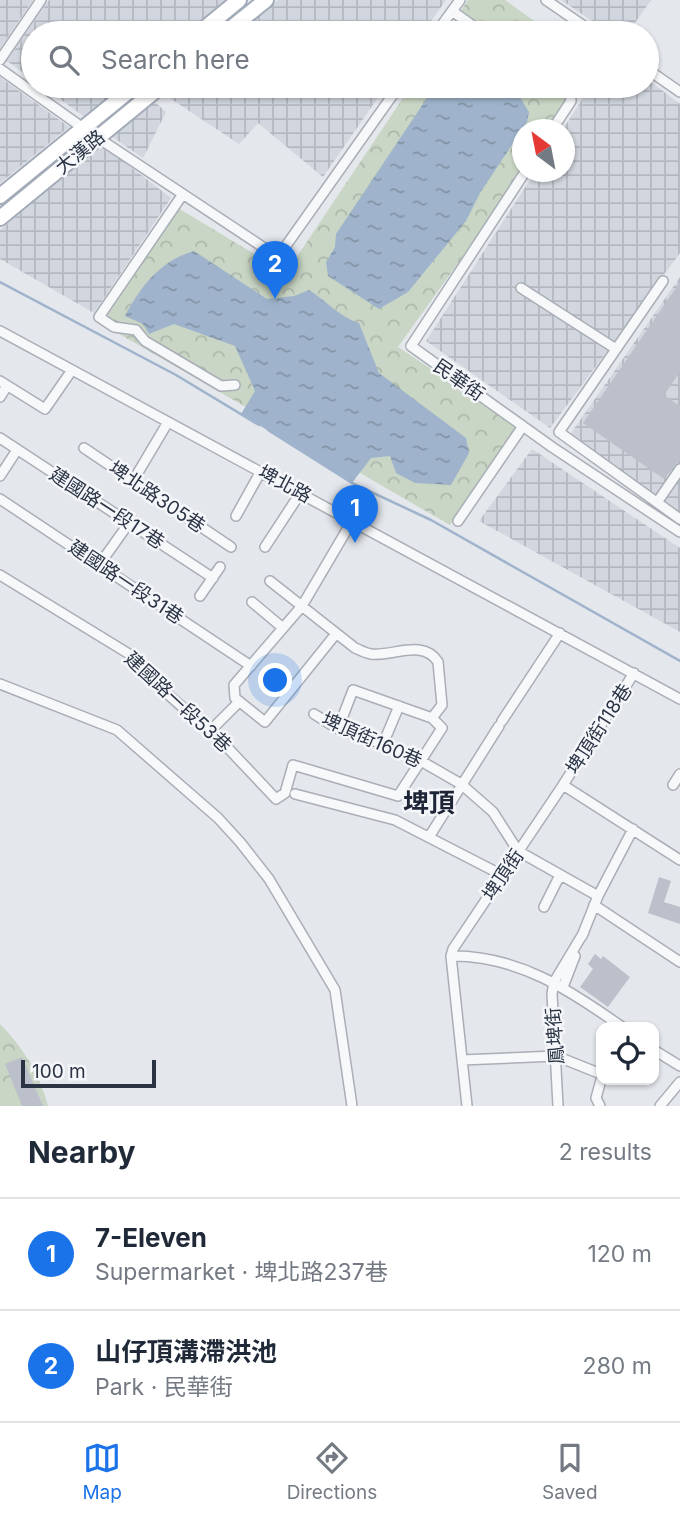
<!DOCTYPE html>
<meta charset="utf-8">
<style>
body{margin:0;font-family:Inter,"Noto Sans TC",sans-serif;background:#f6f6f7;color:#1f2937}
.controls{position:absolute;right:21px;bottom:21px;display:grid;overflow:hidden;border-radius:14px;box-shadow:0 2px 5px #0004}
.controls button{width:63px;height:63px;display:grid;place-items:center;padding:0;border:0;border-bottom:2px solid #e0e1e3;background:#fff;color:#1f2937;font:35px sans-serif}
.compass{position:absolute;left:512px;top:119px;width:63px;height:63px;border-radius:50%;background:#fff;box-shadow:0 2px 5px #0004;rotate:328deg}
.scale{position:absolute;left:21px;bottom:18px;width:135px;box-sizing:border-box;padding-left:7px;border:4px solid #2b3445;border-top:0;font-size:19px;line-height:24px;white-space:nowrap;color:#2b3445;-webkit-text-stroke:5px #f4f6f9;paint-order:stroke}
.you{position:absolute;left:276px;top:681px;width:24px;height:24px;margin:-18px;border:5px solid #fff;border-radius:50%;background:#1a73e8;box-shadow:0 0 0 10px #1a73e833}
.badge{display:grid;place-items:center;width:46px;height:46px;border-radius:50%;background:#1a73e8;color:#fff;font-size:23px;font-weight:700}
.pin{position:absolute;translate:-50% -58px;filter:drop-shadow(0 2px 4px #0008)}
.pin::after{content:'';position:absolute;top:37px;width:24px;height:21px;background:inherit;clip-path:polygon(0 0,100% 0,50% 100%)}
.list{margin:0;padding:0;list-style:none}
h2{display:flex;justify-content:space-between;align-items:center;height:91px;margin:0;padding:0 28px;font-size:30px}
h2 small{font-size:23px;font-weight:400;color:#747a83}
.list li{display:grid;grid-template-columns:46px 1fr auto;gap:21px;align-items:center;box-sizing:border-box;height:112px;padding:0 28px;border-top:2px solid #e0e1e3}
.list b{display:block;font-size:26px;white-space:nowrap}
.list p{margin:0;font-size:23px;white-space:nowrap;color:#747a83}
.list em{font-size:23px;font-style:normal;color:#747a83}
.icon{flex:none;width:38px;height:38px;fill:none;stroke:currentColor;stroke-width:2;stroke-linecap:round;stroke-linejoin:round}
.map{position:relative;flex:none;width:680px;height:1106px;overflow:hidden}
.search{position:absolute;background:#fff;box-shadow:0 2px 5px #0004;left:21px;right:21px;top:21px;height:77px;display:flex;align-items:center;gap:18px;box-sizing:border-box;padding:0 24px;border-radius:38px;color:#747a83;font-size:26px}
.sheet{height:315px;background:#fff}
nav{display:flex;justify-content:space-around;align-items:center;box-sizing:border-box;height:98px;border-top:2px solid #e0e1e3;background:#fff;font-size:19px;color:#747a83}
nav a{display:grid;justify-items:center;gap:4px}
nav .on{color:#1a73e8}
.map>svg:first-child{display:block}
</style>
<div class="map">
<svg width="680" height="1106" viewBox="0 0 680 1106">
<defs>
<pattern id="industrial-grid" width="8" height="8" patternUnits="userSpaceOnUse" patternTransform="scale(1.75)"><rect width="8" height="8" fill="#d2d6de"/><path d="M0 4h8M4 0v8" fill="none" stroke="#b4b8c0"/></pattern>
<pattern id="park-crowns" width="20" height="18" patternUnits="userSpaceOnUse" patternTransform="scale(1.75)"><rect width="20" height="18" fill="#c9d6c5"/><path d="M2 6a3 3 0 1 1 6 0M12 15a3 3 0 1 1 6 0" fill="none" stroke="#adb8ab"/></pattern>
<pattern id="water-ripples" width="26" height="14" patternUnits="userSpaceOnUse" patternTransform="scale(1.75)"><rect width="26" height="14" fill="#9fb4cc"/><path d="M2 4q2-2 4 0t4 0M15 11q2-2 4 0t4 0" fill="none" stroke="#8293a7"/></pattern>
</defs>
<rect width="100%" height="100%" fill="#e4e7ec"/>
<path fill="url(#industrial-grid)" d="M 0,0 L 33,0 L 0,48 Z
M 49,0 L 230,0 L 189,33 L 33,33 L 33,80 L 7,61 Z
M 278,0 L 446,0 L 423,33 L 238,33 Z
M 561,0 L 651,0 L 628,33 L 610,33 Z
M 0,77 L 69,127 L 0,183 Z
M 647,79 L 680,104 L 680,253 L 550,428 L 426,341 L 535,172 L 564,172 L 563,129 L 591,86 L 647,86 Z
M 42,86 L 125,86 L 86,118 Z
M 175,86 L 386,86 L 323,177 L 258,123 L 239,144 L 165,95 Z
M 155,102 L 166,112 L 143,158 L 111,136 Z
M 102,145 L 171,198 L 94,313 L 0,259 L 0,230 Z
M 680,277 L 680,513 L 569,436 Z
M 532,449 L 680,548 L 680,632 L 479,521 Z"/>
<path fill="url(#park-crowns)" d="M 468,0 L 505,0 L 551,33 L 446,33 Z
M 411,86 L 584,86 L 553,129 L 522,130 L 523,172 L 398,347 L 517,426 L 450,525 L 102,324 L 178,208 L 286,273 Z
M 0,1024 C 23,1047 40,1075 48,1106 L 0,1106 Z"/>
<path fill="url(#water-ripples)" d="M 435,86 L 513,86 L 529,112 L 527,122 L 480,193 L 466,221 L 408,292 L 379,309 L 328,276 L 326,262 L 335,247 L 336,234 Z
M 194,251 L 267,299 L 294,296 L 309,290 C 327,301 339,317 359,323 L 379,373 L 466,438 L 469,453 L 451,485 L 415,483 L 396,473 L 390,456 L 371,458 L 352,483 L 241,414 L 255,391 L 235,346 L 174,324 L 149,334 L 143,324 L 125,316 C 140,287 161,260 194,251 Z"/>
<g fill="none" stroke-linecap="round" stroke-linejoin="round">
<path stroke="#9fb4cc" stroke-width="2.5" d="M 0,282 L 176,375 L 259,425
M 268,430 L 352,483 L 431,520 L 680,661"/>
</g>
<path fill="#bbc0ca" d="M 680,282 L 680,372 L 664,395 L 680,406 L 680,459 L 664,479 L 583,423 Z
M 659,877 L 671,881 L 664,902 L 680,907 L 680,924 L 648,913 Z
M 595,954 L 601,959 L 603,956 L 630,977 L 608,1007 L 580,987 L 593,969 L 588,964 Z
M 22,1057 L 43,1106 L 22,1106 L 5,1064 Z"/>
<g fill="none" stroke-linecap="round" stroke-linejoin="round">
<g stroke="#a9aeb7" stroke-width="12">
<path id="street" d="M 546,0 L 594,33
M 452,11 L 483,33
M 436,33 L 460,0
M 0,60 L 41,0
M 0,69 L 83,128 L 278,257 L 399,86
M 647,69 L 680,92
M 552,130 L 571,101 L 570,94 L 558,86
M 525,172 L 411,346 L 552,447 L 680,532
M 183,194 L 99,317 L 114,327 L 136,330 L 145,341 L 221,386 L 235,385
M 663,281 L 559,432 L 680,519
M 521,288 L 616,349
M 0,331 L 680,699
M 0,381 L 45,409 L 72,370
M 0,397 L 7,386
M 0,438 L 213,578
M 84,448 L 231,547
M 0,476 L 17,450
M 133,481 L 168,422
M 0,499 L 251,666
M 658,501 L 680,469
M 236,516 L 261,471
M 458,521 L 523,426
M 265,547 L 301,492
M 99,565 L 129,523
M 0,575 L 134,657 L 153,681 L 226,746 L 276,799 L 285,793 L 293,765 L 398,796 L 442,728 L 432,718 L 353,690 L 338,729
M 270,581 L 355,648 C 360,650 365,653 371,654 C 392,657 423,638 438,662 L 442,705 L 432,718
M 200,596 L 220,567
M 252,602 L 283,628
M 335,635 L 265,722 L 235,698 L 234,685 L 302,606 L 352,521
M 0,684 L 117,730 L 218,818 L 240,842 L 269,879 L 335,990 L 352,1106
M 314,714 L 338,729 L 383,744 L 421,761 L 461,784 L 493,812 L 518,851 L 598,896
M 502,721 L 560,633
M 209,732 L 239,702
M 383,744 L 399,706
M 563,785 L 634,673
M 673,785 L 680,774
M 295,794 L 395,820 L 502,875
M 429,837 L 499,726
M 594,905 L 680,962
M 544,907 L 560,875
M 582,936 L 598,896 L 633,829
M 451,956 C 517,955 570,990 622,1027
M 563,987 L 575,956
M 654,1050 L 680,1066
M 462,1060 L 556,1056 L 601,1074
M 467,1106 L 451,956 L 453,949 L 563,785 L 680,860
M 558,1106 L 552,994 L 554,982 L 584,932
M 600,1106 L 596,1098 L 601,1080
M 660,1106 L 680,1082"/>
</g>
<g stroke="#a3abb8" stroke-width="18">
<path id="primary" d="M 199,33 L 239,0
M 225,33 L 266,0
M 0,196 L 135,86
M 0,218 L 161,86"/>
</g>
<use href="#street" stroke="#f7f8fa" stroke-width="9"/>
<use href="#primary" stroke="#fff" stroke-width="14"/>
</g>
<g text-anchor="middle" dominant-baseline="central" stroke-width="5" stroke-linejoin="round" paint-order="stroke">
<g font-size="19" fill="#2b3445" stroke="#f4f6f9">
<text transform="translate(80 152) rotate(-39)">大漢路</text>
<text transform="translate(459 380) rotate(35)">民華街</text>
<text transform="translate(285 484) rotate(28)">埤北路</text>
<text transform="translate(157 497) rotate(34)">埤北路305巷</text>
<text transform="translate(107 508) rotate(33)">建國路一段17巷</text>
<text transform="translate(126 582) rotate(34)">建國路一段31巷</text>
<text transform="translate(178 702) rotate(43)">建國路一段53巷</text>
<text transform="translate(599 729) rotate(-57)">埤頂街118巷</text>
<text transform="translate(372 740) rotate(24)">埤頂街160巷</text>
<text transform="translate(503 875) rotate(-56)">埤頂街</text>
<text transform="translate(555 1036) rotate(-94)">鳳埤街</text>
</g>
<g font-size="26" font-weight="bold" fill="#1d2536" stroke="#f4f6f9">
<text x="429" y="802">埤頂</text>
</g>
</g>
</svg>
<div class="controls">
<button><svg class="icon" aria-label="locate" viewBox="0 0 24 24"><circle cx="12" cy="12" r="6"/><path d="M12 2v4M12 18v4M2 12h4M18 12h4"/></svg></button>
</div>
<svg class="compass" viewBox="-18 -18 36 36"><path d="M0-13l5 13h-10z" fill="#e53935"/><path d="M0 13l5-13h-10z" fill="#747a83"/></svg>
<div class="scale">100 m</div>
<div class="you"></div>
<div class="pin badge" style="left:355px;top:543px">1</div>
<div class="pin badge" style="left:275px;top:299px">2</div>
<div class="search"><svg class="icon" aria-label="search" viewBox="0 0 24 24"><circle cx="10" cy="10" r="6"/><path d="M15 15l6 6"/></svg>Search here</div>
</div>
<section class="sheet">
<h2>Nearby<small>2 results</small></h2>
<ul class="list">
<li><span class="badge">1</span><div><b>7-Eleven</b><p>Supermarket · 埤北路237巷</p></div><em>120 m</em></li>
<li><span class="badge">2</span><div><b>山仔頂溝滯洪池</b><p>Park · 民華街</p></div><em>280 m</em></li>
</ul>
</section>
<nav>
<a class="on"><svg class="icon" aria-label="map" viewBox="0 0 24 24"><path d="M3 6l6-2 6 2 6-2v14l-6 2-6-2-6 2zM9 4v14M15 6v14"/></svg>Map</a>
<a><svg class="icon" aria-label="directions" viewBox="0 0 24 24"><path d="M12 3l9 9-9 9-9-9zM9 14v-3h6M13 9l2 2-2 2"/></svg>Directions</a>
<a><svg class="icon" aria-label="saved" viewBox="0 0 24 24"><path d="M7 4h10v16l-5-4-5 4z"/></svg>Saved</a>
</nav>
